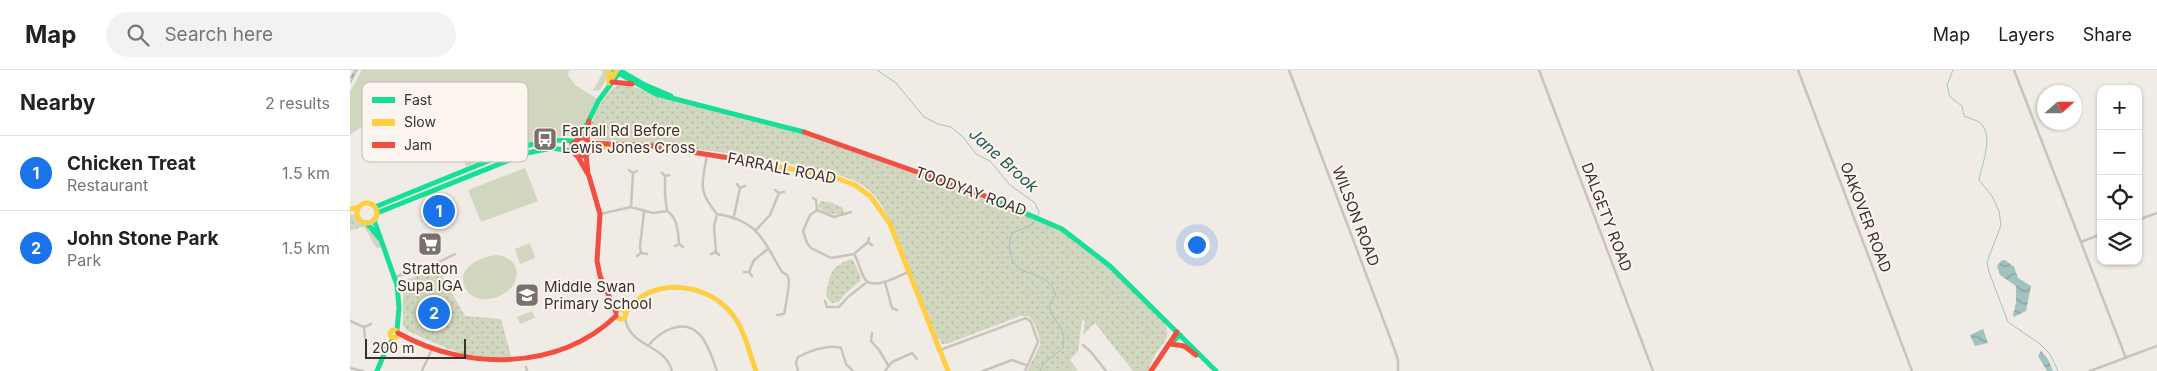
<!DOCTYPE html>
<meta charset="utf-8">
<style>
body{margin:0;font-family:Inter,sans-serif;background:#f2f2f2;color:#222}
.controls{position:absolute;right:15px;top:15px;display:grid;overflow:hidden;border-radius:10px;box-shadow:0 1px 4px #0004}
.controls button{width:45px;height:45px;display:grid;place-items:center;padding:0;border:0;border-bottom:1px solid #e0e0e0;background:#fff;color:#222;font:25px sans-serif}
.compass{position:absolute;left:1687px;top:15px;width:45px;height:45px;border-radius:50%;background:#fff;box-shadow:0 1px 4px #0004;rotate:69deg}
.scale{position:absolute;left:15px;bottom:12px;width:101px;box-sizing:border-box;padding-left:5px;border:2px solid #3b302b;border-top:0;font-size:14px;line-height:18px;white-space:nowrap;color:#3b302b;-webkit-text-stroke:4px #fbf5ee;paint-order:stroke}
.you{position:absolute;left:846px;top:174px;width:18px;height:18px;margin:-12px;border:4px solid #fff;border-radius:50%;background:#1a73e8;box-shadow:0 0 0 8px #1a73e833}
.badge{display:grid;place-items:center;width:32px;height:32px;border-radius:50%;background:#1a73e8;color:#fff;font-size:16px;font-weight:700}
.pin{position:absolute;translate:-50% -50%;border:2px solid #fff;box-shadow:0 1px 5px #0006}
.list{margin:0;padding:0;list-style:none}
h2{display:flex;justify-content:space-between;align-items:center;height:65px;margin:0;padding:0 20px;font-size:21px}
h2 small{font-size:16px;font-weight:400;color:#767676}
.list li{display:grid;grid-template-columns:32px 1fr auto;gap:15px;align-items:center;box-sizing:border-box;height:75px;padding:0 20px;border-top:1px solid #e0e0e0}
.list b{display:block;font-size:19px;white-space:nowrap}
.list p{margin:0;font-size:16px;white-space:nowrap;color:#767676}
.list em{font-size:16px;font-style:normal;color:#767676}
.icon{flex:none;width:28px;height:28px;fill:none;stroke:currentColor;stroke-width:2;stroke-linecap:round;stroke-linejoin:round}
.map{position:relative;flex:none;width:1807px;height:301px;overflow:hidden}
header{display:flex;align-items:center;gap:30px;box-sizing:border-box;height:70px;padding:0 25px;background:#fff;border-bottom:1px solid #e0e0e0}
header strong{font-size:24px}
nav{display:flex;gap:28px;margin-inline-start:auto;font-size:18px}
.search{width:350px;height:45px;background:#f2f2f2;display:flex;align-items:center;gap:12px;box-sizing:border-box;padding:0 18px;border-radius:28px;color:#767676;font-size:19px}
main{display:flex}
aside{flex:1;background:#fff}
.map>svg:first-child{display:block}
</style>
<header>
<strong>Map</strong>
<div class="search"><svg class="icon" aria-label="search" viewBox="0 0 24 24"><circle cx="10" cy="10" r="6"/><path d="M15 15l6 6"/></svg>Search here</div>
<nav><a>Map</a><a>Layers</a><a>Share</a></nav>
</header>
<main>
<aside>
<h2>Nearby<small>2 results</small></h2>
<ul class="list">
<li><span class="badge">1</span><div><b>Chicken Treat</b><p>Restaurant</p></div><em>1.5 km</em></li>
<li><span class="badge">2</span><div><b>John Stone Park</b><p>Park</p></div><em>1.5 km</em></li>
</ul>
</aside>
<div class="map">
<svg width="1807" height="301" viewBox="0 0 1807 301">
<defs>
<pattern id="park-dots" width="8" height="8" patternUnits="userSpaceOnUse" patternTransform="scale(1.25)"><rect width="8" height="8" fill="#d1d6bf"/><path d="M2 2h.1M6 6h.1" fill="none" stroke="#b4b8a4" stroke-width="1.8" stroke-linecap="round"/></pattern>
<pattern id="water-waves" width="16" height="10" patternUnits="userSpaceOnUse" patternTransform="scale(1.25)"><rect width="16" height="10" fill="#a1c2c1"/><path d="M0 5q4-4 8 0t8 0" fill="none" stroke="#849e9d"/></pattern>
</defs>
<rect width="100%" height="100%" fill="#f0ebe5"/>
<path fill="#d1d6bf" d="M 12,0 L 219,0 L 218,5 L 225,15 L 249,30 L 228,65 L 191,68 L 115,97 C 115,86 117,76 111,66 C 102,50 55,37 37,43 C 29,45 7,60 0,65 L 0,22 Z
M 251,0 L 257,0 L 257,8 L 250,20 L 243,21 L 253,2 Z
M 175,98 L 188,131 L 131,152 L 118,120 Z
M 180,173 L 185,188 L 170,194 L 165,179 Z
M 146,185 C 155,186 162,189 165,196 C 177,224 123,244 114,215 C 108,196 132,187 146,185 Z
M 182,241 L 185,248 L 170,254 L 167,247 Z"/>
<path fill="url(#park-dots)" d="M 269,15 L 283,17 L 489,73 L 650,131 L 712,159 L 742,181 L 813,249 C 823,268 814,270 805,285 C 802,290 800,296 799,301 L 783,301 L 745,253 L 733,265 L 735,251 L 732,250 L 728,281 L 720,290 L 728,301 L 677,301 L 690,275 C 690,266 685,251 678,246 L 670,246 L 597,274 L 592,274 L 589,268 L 587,269 L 541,152 C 535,142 529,129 520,121 C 506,108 485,104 467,100 C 394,81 318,77 243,69 L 239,67 C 240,51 253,22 269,15 Z
M 471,131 L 483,133 L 493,138 L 494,143 C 485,146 474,144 468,136 Z
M 0,144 L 7,145 L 12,152 L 17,153 L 33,176 L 29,178 L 25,176 L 15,158 L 11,157 L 0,161 Z
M 500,189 L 503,190 L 511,207 L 510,211 L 494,225 L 489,232 L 481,233 L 476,225 C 480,205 479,198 500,189 Z
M 88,199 L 115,246 L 151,249 L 162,290 C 123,293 91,276 56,260 L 53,255 L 53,211 Z"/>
<path fill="url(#water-waves)" d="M 51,11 L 62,23 L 65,31 L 62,29 L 61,33 C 50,41 30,34 25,22 L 29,14 Z
M 1652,190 L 1655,190 L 1664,197 L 1668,208 L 1681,216 L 1676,241 L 1664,247 L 1663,245 L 1666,233 L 1666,216 L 1650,205 L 1647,196 Z
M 1633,259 L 1638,273 L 1625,276 L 1620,265 Z
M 1691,281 L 1698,289 L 1703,301 L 1697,301 L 1688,286 Z"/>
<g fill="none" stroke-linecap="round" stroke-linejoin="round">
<path stroke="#a1c2c1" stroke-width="1" d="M 527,0 L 546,13 L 574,47 L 588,54 L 601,57 L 613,67 L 626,84 L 640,91 L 660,115 L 685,133 L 689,142 L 688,145
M 1603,0 L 1597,15 L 1600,27 L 1612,36 L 1614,46 C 1619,48 1625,50 1629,52 C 1645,63 1632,94 1629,110 L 1642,126 L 1649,141 L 1651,155 L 1637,192 L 1639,202 L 1658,252 L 1690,274 L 1700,284 L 1708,301
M 686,148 L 683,154 L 662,163 C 657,177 659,194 674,201 C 683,205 693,206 700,214 C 702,216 704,221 706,224 C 705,227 701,231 700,234 C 697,249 718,253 713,278 L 693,294 L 690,301"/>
<path stroke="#c9c3be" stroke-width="2.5" d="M 939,0 L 1044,278 L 1048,290 L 1048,301
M 1189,0 L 1303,301
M 1448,0 L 1562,301
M 1664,0 L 1776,288
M 357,84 C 353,113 346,119 367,144 C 408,150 413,170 432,202 C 433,203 438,205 438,207 C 441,210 435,239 434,244 L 427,245
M 279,100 L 283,103 L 287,101
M 312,103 L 315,106 L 319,105
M 315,106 L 315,125 L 317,141
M 387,114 L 390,118 L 395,116
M 425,120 L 429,123
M 463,128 L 466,130 L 467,140
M 281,137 L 283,103
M 501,142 L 484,147 L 467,140 L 460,145 L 453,161 L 457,173 L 461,178 L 481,188 L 504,184 C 509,192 510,201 515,209 C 522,221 549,206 558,202
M 250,144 L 281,137 L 303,143 L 317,141 C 328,148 328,162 329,174
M 384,146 L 390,118
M 1788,150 L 1807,143
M 406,160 L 420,145 L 429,123 L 434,122
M 519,168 L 518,172 L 522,175
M 1731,172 L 1751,164
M 325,176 L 329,174 L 333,177
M 366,182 L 364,156 L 367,144
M 291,183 L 290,176 L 294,142
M 361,184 L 366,182 L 369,185
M 504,184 L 518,172
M 287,186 L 291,183 L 297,184
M 394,202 L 399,202 L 402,206
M 399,202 L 404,190 L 418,179
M 45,207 L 85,194 L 105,184
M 535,212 L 542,238 L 547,240
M 475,231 L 477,237 L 489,237 L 498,227 L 517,212
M 275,247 C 279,279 314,272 322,301
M 0,251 L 14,257 L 15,268
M 14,257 L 21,254
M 522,263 L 521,271 L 529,280 L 538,295
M 733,275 L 741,282 L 756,301
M 298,276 C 310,261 334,247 350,265 C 358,273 363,290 367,301
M 590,280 L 676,248 L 681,252 L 688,272 L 675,301
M 176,297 L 177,301
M 0,298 L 13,301
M 72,301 L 81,281
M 448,301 L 446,293 L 448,287 C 460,281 478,274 491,278 L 496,294 L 503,301
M 535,301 L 542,292 L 562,283 L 567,289
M 633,301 L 662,290 L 676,295
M 1740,301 L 1807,276"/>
<path stroke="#16e098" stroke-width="5" d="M 263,0 L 306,24 L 454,62
M 269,0 L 293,14 L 321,26
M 230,68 L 249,30 L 269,3
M 635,126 L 712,159 L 760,196 L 866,301
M 25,137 L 175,76 L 203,70 L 224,71
M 27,143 L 177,83 L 202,78 L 222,81
M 24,150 L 47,215 L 49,238 L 47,260
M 17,153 L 29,168
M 820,274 L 830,265
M 27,301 L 37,277 L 44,268"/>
<path stroke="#ffcf43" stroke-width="5" d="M 259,0 L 259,12
M 259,13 L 267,0
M 240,81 L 261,75
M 399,91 L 484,107 L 505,115 L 521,127 L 540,154 L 598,301
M7 143a10 10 0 1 1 20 0a10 10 0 1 1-20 0Z
M 0,139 L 9,137
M266 244a5 5 0 1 1 10 0a5 5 0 1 1-10 0Z
M 275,243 C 282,235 288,228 298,223 C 326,210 363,220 382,244 C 395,260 399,282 406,301
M40 264a4 4 0 1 1 8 0a4 4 0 1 1-8 0Z"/>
<path stroke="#f24e42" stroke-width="5" d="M 262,12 L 282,14
M 454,62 L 635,126
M 237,70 L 239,51
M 239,73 L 240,81 L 236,85 L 228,87 L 222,81 L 222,74 L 230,68 L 235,68 L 239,73 L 303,76 L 399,91
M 236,85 L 238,104
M 228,87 L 239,106 L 250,144 L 247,191 L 250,206 L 266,242
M 48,263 C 116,301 208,301 266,246
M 821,274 L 834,276 L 846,285
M 801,301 L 827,262"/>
<g stroke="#b1aca8" stroke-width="3">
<path id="rail" d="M 0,11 L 6,0"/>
</g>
<use href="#rail" stroke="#fbf5ee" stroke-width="1" stroke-dasharray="4" stroke-linecap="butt"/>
</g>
<defs>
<g id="bus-square" transform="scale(1.25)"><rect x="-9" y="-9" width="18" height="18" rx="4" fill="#7a716c" stroke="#fbf5ee"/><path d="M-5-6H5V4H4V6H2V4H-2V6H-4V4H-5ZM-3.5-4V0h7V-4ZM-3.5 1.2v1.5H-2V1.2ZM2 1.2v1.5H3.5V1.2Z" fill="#fff"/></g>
<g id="supermarket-square" transform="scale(1.25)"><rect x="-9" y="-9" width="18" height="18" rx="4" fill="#7a716c" stroke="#fbf5ee"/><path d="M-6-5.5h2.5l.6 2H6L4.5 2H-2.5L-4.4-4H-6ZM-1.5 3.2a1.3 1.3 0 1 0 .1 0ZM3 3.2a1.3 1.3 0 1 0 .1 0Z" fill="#fff"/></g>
<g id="school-square" transform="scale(1.25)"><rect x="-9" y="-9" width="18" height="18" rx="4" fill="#7a716c" stroke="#fbf5ee"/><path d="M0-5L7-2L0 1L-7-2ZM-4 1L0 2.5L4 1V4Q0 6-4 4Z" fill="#fff"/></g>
</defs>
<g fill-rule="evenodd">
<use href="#bus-square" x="195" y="69"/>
<use href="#supermarket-square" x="80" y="174"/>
<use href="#school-square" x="177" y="225"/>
</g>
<g text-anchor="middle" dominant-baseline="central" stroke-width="4" stroke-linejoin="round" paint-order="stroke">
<g font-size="15" fill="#3b302b" stroke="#fbf5ee" text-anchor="start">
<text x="212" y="60">Farrall Rd Before<tspan x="212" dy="17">Lewis Jones Cross</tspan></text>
<text x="80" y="198" text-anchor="middle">Stratton<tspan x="80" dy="17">Supa IGA</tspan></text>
<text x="194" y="216">Middle Swan<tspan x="194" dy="17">Primary School</tspan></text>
</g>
<g font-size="15" fill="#3b302b" stroke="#fbf5ee">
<text transform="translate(432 98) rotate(11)">FARRALL ROAD</text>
<text transform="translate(621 121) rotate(20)">TOODYAY ROAD</text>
<text transform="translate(1006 146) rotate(69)">WILSON ROAD</text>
<text transform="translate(1257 147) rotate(69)">DALGETY ROAD</text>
<text transform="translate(1516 147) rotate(69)">OAKOVER ROAD</text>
</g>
<g font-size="16" font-style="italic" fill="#1f5a5e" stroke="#fbf5ee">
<text transform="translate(654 90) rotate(42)">Jane Brook</text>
</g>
</g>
<rect x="12" y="12" width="166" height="80" rx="8" fill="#fbf5ee" stroke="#c1bab4" stroke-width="1"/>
<rect x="22" y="27" width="23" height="6" fill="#16e098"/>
<rect x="22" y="49" width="23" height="7" fill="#ffcf43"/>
<rect x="22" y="72" width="23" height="6" fill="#f24e42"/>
<g font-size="14" fill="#3b302b">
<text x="54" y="35">Fast</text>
<text x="54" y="57">Slow</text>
<text x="54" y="80">Jam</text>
</g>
</svg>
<div class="controls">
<button>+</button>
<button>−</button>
<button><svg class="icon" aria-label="locate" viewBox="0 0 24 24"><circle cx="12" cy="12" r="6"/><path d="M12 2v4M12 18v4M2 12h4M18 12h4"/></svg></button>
<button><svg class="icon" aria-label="layers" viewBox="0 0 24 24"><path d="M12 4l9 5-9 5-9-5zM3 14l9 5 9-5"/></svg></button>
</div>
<svg class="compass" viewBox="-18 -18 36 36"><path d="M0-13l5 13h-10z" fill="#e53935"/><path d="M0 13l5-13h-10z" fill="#767676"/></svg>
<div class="scale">200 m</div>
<div class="you"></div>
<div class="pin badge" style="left:89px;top:141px">1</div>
<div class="pin badge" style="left:84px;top:243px">2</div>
</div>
</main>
